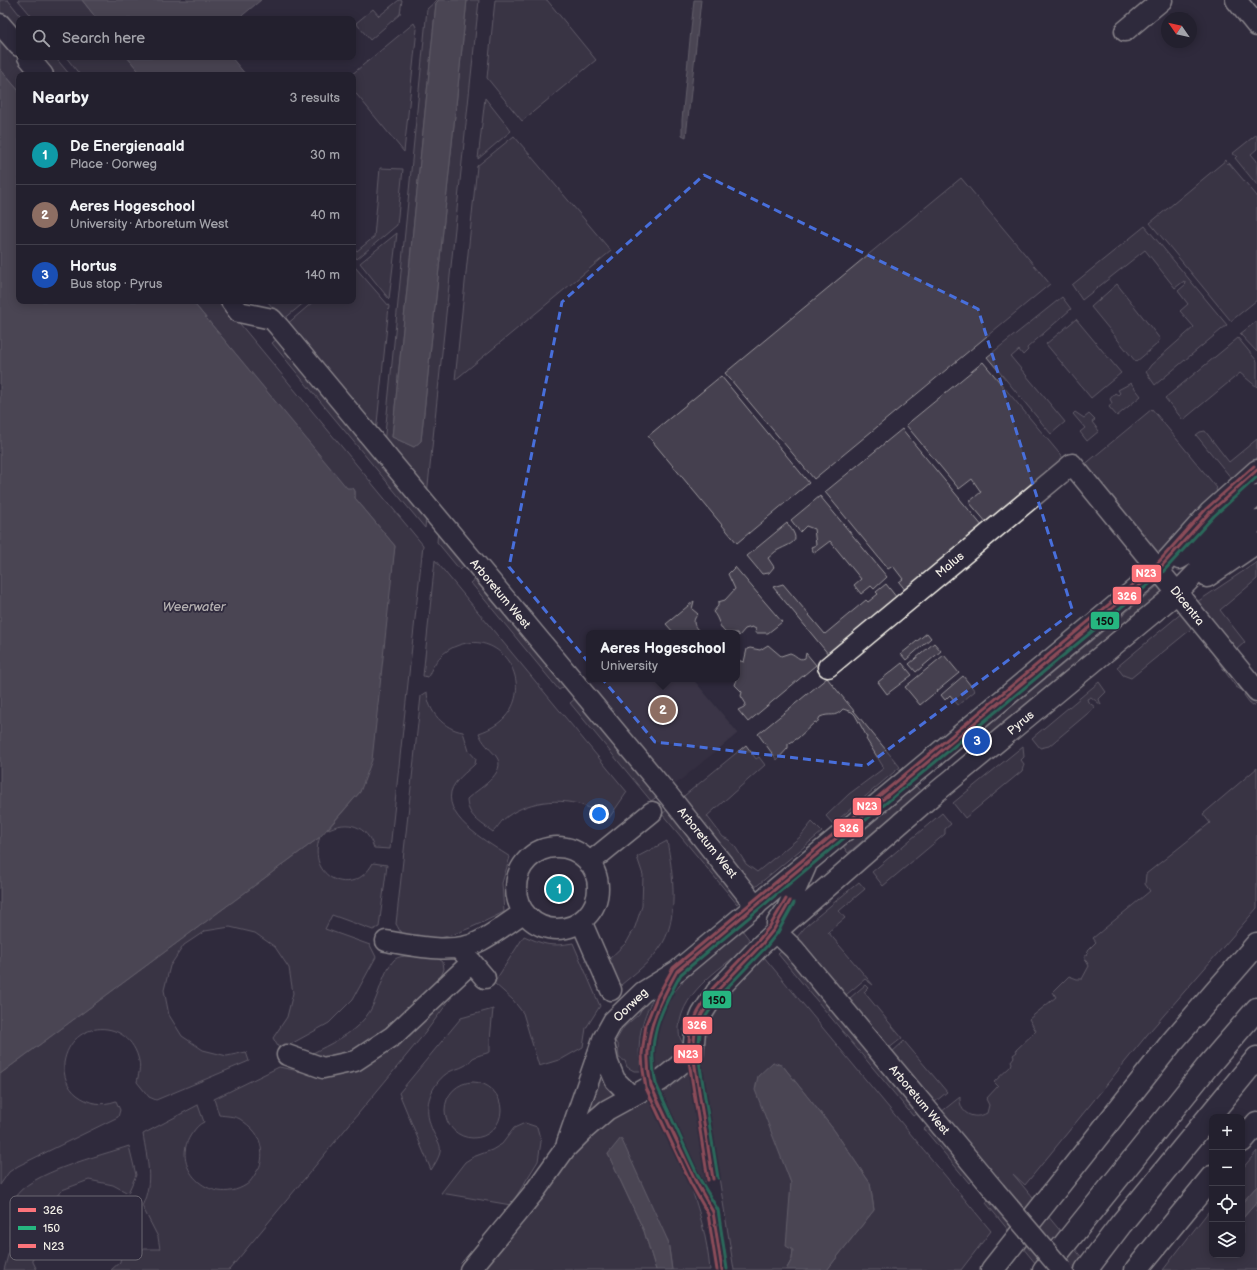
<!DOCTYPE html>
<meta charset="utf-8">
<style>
body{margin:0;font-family:"Balsamiq Sans",sans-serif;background:#2f2d3a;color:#f1f3f6}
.controls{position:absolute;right:12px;bottom:12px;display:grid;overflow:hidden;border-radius:8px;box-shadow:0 2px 10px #0003}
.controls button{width:36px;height:36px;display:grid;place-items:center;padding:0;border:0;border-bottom:1px solid #403e4a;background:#23202e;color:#f1f3f6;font:20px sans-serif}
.compass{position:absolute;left:1161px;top:12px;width:36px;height:36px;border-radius:50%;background:#23202e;box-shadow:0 2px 10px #0003;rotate:304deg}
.you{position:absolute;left:599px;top:814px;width:14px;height:14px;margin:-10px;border:3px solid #fff;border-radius:50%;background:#1a73e8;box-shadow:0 0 0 6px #1a73e833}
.badge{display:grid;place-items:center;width:26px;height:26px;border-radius:50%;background:#ff9aa2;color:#fff;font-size:13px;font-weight:700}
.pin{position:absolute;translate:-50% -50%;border:2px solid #fff;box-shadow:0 1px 4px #0006}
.popup{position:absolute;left:586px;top:630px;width:154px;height:52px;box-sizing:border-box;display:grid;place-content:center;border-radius:8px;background:#23202e;filter:drop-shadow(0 1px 3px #0005);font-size:13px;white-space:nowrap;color:#a3a3aa}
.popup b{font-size:15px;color:#f1f3f6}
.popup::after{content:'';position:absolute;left:50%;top:100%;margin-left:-8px;border:8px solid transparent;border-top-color:#23202e}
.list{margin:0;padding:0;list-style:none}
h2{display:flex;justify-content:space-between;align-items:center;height:52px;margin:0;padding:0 16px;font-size:17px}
h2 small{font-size:13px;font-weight:400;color:#a3a3aa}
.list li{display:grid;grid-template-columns:26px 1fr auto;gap:12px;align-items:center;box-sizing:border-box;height:60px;padding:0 16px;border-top:1px solid #403e4a}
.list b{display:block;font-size:15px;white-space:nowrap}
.list p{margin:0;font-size:13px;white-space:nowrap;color:#a3a3aa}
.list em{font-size:13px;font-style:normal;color:#a3a3aa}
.icon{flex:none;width:22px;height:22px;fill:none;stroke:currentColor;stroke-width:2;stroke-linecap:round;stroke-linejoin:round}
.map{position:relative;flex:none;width:1257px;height:1270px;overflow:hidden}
.search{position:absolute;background:#23202e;box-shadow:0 2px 10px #0003;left:16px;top:16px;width:340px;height:44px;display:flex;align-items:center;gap:10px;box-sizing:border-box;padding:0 14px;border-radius:8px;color:#a3a3aa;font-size:15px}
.panel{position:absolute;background:#23202e;box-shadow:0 2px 10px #0003;left:16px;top:72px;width:340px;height:232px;border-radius:8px}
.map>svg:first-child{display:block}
</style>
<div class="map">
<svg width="1257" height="1270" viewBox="0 0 1257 1270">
<rect width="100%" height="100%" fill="#2f2a3d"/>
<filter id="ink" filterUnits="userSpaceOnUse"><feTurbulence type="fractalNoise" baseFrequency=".025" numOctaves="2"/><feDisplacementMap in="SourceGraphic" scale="8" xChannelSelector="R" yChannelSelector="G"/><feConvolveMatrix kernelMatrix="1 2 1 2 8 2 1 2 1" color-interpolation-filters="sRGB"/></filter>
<g filter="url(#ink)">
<path fill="#3b3647" d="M 597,679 L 693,679 L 738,733 L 671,788 L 587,687 Z"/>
<path fill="#454050" stroke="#9c989c" d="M 0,0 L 8,0 L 23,19 L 19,19 L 19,35 L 0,12 Z
M 18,0 L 82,0 L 97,19 L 34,19 Z
M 399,0 L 402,0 L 400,14 L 370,40 L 356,23 L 373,9 L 379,16 Z
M 437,0 L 439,0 L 436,3 L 392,437 L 414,447 L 421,441 L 467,0 L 479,0 L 427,495 L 384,444 L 427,9 Z
M 495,0 L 547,0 L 596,60 L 522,121 L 487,78 Z
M 414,23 L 417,29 L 404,152 L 353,90 L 353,75 L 351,75 Z
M 0,34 L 34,75 L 19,75 L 19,91 L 0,69 Z
M 37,57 L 55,57 L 70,75 L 52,75 Z
M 66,57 L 127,57 L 142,75 L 80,75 Z
M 485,98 L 511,131 L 478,159 Z
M 1257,134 L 1257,149 L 1251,154 L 1257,161 L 1257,185 L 1235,158 L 1237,156 L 1232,154 Z
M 514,136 L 611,251 L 455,380 L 477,166 Z
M 1226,160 L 1227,164 L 1229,163 L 1257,196 L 1257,300 L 1231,321 L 1150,223 Z
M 380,168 L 403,169 L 397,225 L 357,259 L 353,254 L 353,246 L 357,251 L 374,237 Z
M 961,178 L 1050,284 L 814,479 L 725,373 Z
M 1145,226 L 1227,325 L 1155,385 L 1146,372 L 1151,365 L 1194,327 L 1180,311 L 1188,304 L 1178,291 L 1186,284 L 1184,281 L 1175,288 L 1145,250 L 1082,300 L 1072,285 Z
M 397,233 L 389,299 L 360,263 Z
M 355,267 L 389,306 L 376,433 L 286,325 L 314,301 L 353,301 L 353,269 Z
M 1117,284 L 1160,339 L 1156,345 L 1136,362 L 1091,307 Z
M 1062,297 L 1071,309 L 1027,348 L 1028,350 L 1023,355 L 1019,350 L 1011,357 L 1065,422 L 1051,434 L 987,357 Z
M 192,301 L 221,301 L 423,545 L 390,849 L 374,848 C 367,826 348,819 327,830 L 360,792 L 395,546 L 355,498 L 355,491 L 353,488 L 347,489 Z
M 267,301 L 306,301 L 283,320 Z
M 1076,319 L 1121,373 L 1091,398 L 1046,344 Z
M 1257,321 L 1257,352 L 1240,334 Z
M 278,338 L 426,517 L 425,528 L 272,343 Z
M 1238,338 L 1257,361 L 1257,387 L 1240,373 L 1183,420 L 1165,398 Z
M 983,362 L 1064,459 L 987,523 L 969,502 L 981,492 L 972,479 L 959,489 L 906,425 Z
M 721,376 L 809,483 L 737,543 L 648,436 Z
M 1131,383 L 1141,396 L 1117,416 L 1109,407 L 1112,403 L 1110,399 L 1115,393 L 1118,395 L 1120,393 L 1118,390 Z
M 1152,409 L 1217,488 L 1216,489 L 1217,492 L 1157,554 L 1083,466 Z
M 1075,412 L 1084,418 L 1089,414 L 1095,420 L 1092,422 L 1099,431 L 1087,441 L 1080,432 L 1085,428 L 1073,414 Z
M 902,429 L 983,527 L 906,591 L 899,582 L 903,579 L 893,566 L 888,569 L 825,492 Z
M 1205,431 L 1229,462 L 1257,439 L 1257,459 L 1232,479 L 1196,435 L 1200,432 Z
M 820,496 L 887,577 L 874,589 L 871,586 L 861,594 L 854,585 L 861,579 L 830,541 L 814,553 L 811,547 L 816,545 L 814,529 L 806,526 L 800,532 L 791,520 Z
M 787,523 C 802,542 794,542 778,550 C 774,552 771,556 768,558 L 774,567 L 769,573 L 762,574 L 747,556 Z
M 438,530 L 466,565 L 460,570 L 437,542 Z
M 435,560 L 627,792 L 609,818 C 601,815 594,810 587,807 C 561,796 524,801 503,820 C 500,823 497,828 493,832 C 481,823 467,816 467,799 C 476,790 509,773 496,756 C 490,749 482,742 479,733 C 546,711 513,627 459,645 C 443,650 434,662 428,677 L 423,676 Z
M 1257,562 L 1257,579 L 1220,610 L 1245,642 L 1236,650 L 1197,602 Z
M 735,567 L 782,622 L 768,633 L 755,633 L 756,629 L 752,627 L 745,629 L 739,636 L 737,633 L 726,633 C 719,628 719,618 713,612 L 718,606 L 718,602 L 725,600 L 735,589 L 728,574 Z
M 477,578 L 566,685 L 559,690 L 471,583 Z
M 783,584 L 825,634 L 866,600 L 868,602 L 878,594 L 876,592 L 886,584 L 897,598 L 829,655 L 773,587 Z
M 1160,584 L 1165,590 L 985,739 L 981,732 Z
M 694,601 L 692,609 L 698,614 C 691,621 694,628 702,633 L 674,633 L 666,624 Z
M 1183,612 L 1195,626 L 1131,678 L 1123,675 L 1117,667 Z
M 927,633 L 931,638 L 906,660 L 901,654 Z
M 934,643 L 941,651 L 916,672 L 909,664 Z
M 768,645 L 781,656 L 790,653 C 797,655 798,661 805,658 L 806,653 L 816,665 L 748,722 L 738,710 L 744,707 L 746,704 L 741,696 L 742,692 L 735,685 L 737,679 L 737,660 L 744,662 L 747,649 L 750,648 L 760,650 Z
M 944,655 L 959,673 L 920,705 L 905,687 Z
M 1223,661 L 1257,702 L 1257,704 L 1252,706 L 1244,695 L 1245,692 L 1236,687 L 1219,663 Z
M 902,663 L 912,675 L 887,694 L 878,682 Z
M 963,676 L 975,691 L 958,705 L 950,695 L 945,700 L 941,695 Z
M 827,678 L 900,767 L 833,824 L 826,816 L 849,794 L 884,768 L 866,739 L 867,737 L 855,715 L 852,712 L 843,709 C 834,719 831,712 820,717 L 817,723 L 815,722 L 798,738 L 788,744 L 788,748 L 777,760 L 758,734 Z
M 1099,682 L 1106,692 L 1099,699 L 1101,705 L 1091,697 L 1087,699 L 1088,702 L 1095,707 L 1093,709 L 1049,746 L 1040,748 L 1032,738 Z
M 427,692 C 428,712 444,729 463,732 L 469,751 L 476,759 L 475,764 C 467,772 454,780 451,792 C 445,820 491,844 510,857 L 502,883 L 504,912 C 481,923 426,953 402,934 C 400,932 398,927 396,924 L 421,696 Z
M 576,698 L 658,796 L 651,801 L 570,703 Z
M 746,745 L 756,759 L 759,757 L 765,765 L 707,816 L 723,837 L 729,840 L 736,848 L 746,864 L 757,872 L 800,837 L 812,822 L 822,832 L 753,889 L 679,800 Z
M 1023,746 L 1024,757 L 1021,760 L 1024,764 L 1022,771 L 965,818 L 953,803 Z
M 1257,768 L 1257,908 L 1151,1030 L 1025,1185 L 1013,1174 L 1067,1239 L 1053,1251 L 936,1116 L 960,1097 C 959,1113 973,1121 987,1113 L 989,1105 L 986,1099 L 998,1086 L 994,1082 L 1011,1066 L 1012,1063 L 1011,1061 L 1014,1057 L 1013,1055 L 1017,1052 L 1016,1050 L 1036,1031 L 1029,1019 L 1056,997 L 1053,992 L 1069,976 L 1077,979 L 1082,979 L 1089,966 L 1084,957 L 1088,954 L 1087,951 L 1096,942 L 1093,938 L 1150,891 L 1145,884 L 1146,874 L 1210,823 L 1203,814 Z
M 916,786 L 921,792 L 848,853 L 843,846 Z
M 668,809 L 741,899 L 737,904 L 662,814 Z
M 942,813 L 951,824 L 945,829 L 945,834 L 883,886 L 872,872 Z
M 320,837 C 305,877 353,900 373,863 L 387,865 L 379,927 L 373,930 L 332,915 L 325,929 L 370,945 L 376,957 L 353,999 L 329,1023 L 280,1050 L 273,1038 L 287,1017 L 293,993 L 289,968 L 275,947 L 255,933 L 230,927 L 205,931 L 184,945 L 170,966 L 164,990 L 169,1015 L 182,1036 L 203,1050 L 227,1056 L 246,1052 L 249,1061 L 156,1100 L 149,1097 L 137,1082 C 138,1076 141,1067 139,1061 C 130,1017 71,1018 64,1063 C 63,1075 67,1087 77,1095 C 89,1104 102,1106 116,1101 L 120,1110 L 118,1117 L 18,1166 L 9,1172 L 0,1185 L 0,1074 Z
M 667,841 C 673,873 680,921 659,949 C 649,963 634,974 621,985 L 607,961 L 627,942 L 635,927 L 642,906 L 643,875 L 637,857 Z
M 859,882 L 865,889 L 839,911 L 845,918 L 828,932 L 873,985 L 865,979 L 840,1000 L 792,943 L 807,925 Z
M 742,930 L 752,943 C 725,966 682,989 679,1028 C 679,1034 679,1038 683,1043 L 674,1058 L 655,1070 C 644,1001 696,968 742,930 Z
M 524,936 C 545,945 551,947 573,943 L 600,1006 L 586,1028 L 583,1047 L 562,1059 L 539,1066 L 523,1013 L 513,1000 L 494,983 Z
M 788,946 L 922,1109 L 913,1116 L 778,954 Z
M 411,956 L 436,957 L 443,962 L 444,969 L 440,979 C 414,1003 366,1052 332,1058 C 325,1060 318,1057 311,1054 C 330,1044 351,1035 365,1018 C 379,1002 381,973 394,960 C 398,956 405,956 411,956 Z
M 764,957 L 991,1231 L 961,1270 L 827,1270 L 874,1210 L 870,1183 L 834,1130 L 783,1066 L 773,1062 L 777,1143 L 791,1183 L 793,1249 L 792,1259 L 786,1270 L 734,1270 L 699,1054 L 710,1011 L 749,969 Z
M 865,985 L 868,988 L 864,992 L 902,1038 L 888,1049 L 843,1004 Z
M 658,991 C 641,1016 636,1042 641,1071 L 634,1071 L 627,1067 L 625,1061 L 619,1058 L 618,1044 L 615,1042 L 624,1027 L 639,1014 L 647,997 Z
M 452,997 L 425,1033 L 229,1270 L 111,1270 L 120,1262 L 122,1249 L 160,1249 L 158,1237 L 142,1206 C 154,1181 147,1160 143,1134 L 198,1105 L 204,1122 C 199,1124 196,1128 193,1132 C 167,1165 210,1208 246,1185 C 250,1183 254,1176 257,1171 C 265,1161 262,1140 254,1131 C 251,1127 244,1122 240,1119 C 235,1116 225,1116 219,1115 L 214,1099 L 279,1067 L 328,1077 L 356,1069 L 438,1004 Z
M 493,1009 L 490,1040 L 490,1052 C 485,1054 478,1055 473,1058 C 470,1061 467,1065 464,1066 C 459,1069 454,1069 449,1072 C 434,1081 424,1102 429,1120 C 435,1146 450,1142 431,1170 L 399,1093 L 461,1018 Z
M 904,1041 L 947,1092 L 929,1107 L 891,1053 Z
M 600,1066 L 622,1093 L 586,1118 Z
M 689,1071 L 708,1179 L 706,1182 L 703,1181 L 660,1087 Z
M445 1110a28 28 0 1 1 56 0a28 28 0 1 1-56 0Z
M 649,1093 C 677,1150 704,1205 710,1270 L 672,1270 L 668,1241 L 608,1154 L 644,1231 L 656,1270 L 481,1270 L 564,1167 L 589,1134 Z
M 933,1122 L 978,1177 L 969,1183 L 924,1129 Z
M 525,1123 L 537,1127 L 541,1142 L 538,1161 L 511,1205 L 441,1193 L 465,1162 L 473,1157 L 492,1150 L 502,1144 L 514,1128 Z
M 129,1146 L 136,1175 L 128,1193 L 113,1185 L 89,1180 L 62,1190 L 46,1208 L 31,1232 L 33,1262 L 37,1270 L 4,1270 C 5,1265 7,1260 8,1255 C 12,1237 7,1216 15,1198 C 27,1173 103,1155 129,1146 Z
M 1257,1151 L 1257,1186 L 1242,1203 L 1242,1169 Z
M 992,1194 L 1045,1257 L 1036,1264 L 986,1203 Z
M 1257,1202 L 1257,1270 L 1163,1270 L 1212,1207 L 1212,1255 L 1242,1255 L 1242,1219 Z
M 1074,1248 L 1092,1270 L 1069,1270 L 1060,1259 Z"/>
<path fill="#6a6670" stroke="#a19ea0" d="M 82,0 L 261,0 L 238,19 L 97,19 Z
M 439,0 L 467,0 L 421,441 L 414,447 L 392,437 L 436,3 Z
M 694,0 L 701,0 L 686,137 L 682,135 L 682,120 Z
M 127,57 L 231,57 L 246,75 L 142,75 Z
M 0,69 L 19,91 L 19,301 L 192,301 L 347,488 L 353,488 L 355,491 L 355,498 L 395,546 L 372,760 L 360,792 L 320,837 L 0,1074 Z
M 773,1062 L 783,1066 L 834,1130 L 870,1183 L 874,1210 L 827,1270 L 786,1270 L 792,1259 L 793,1250 L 786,1246 L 791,1183 L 755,1090 L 758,1076 Z
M 621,1138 L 668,1241 L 672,1270 L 656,1270 L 644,1231 L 608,1154 Z
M 1257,1186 L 1257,1202 L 1242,1219 L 1242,1203 Z"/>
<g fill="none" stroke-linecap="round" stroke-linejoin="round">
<g stroke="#f4f1e8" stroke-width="23">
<path id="minor" d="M 1236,0 L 1257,26
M 0,24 L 19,46
M 1125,31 L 1162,0
M 28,57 L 43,75
M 231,301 L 239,312 L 272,319 L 279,327 L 670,797 L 756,906
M 1179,559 L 1186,555 L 1257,496
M 1207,577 L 1257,543
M 828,667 L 1072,464 L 1257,691
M516 888a41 41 0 1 1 82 0a41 41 0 1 1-82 0Z
M 589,863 L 652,812
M 581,921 L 611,990
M 777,923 L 787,909 L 806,866
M 776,932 L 794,949 L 995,1191
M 386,941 C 413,946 455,955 480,941 C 495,933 510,922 524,912
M 463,952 L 485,978
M 603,1039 L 608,1063 L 615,1080 L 631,1096
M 287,1055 L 323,1068 L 355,1061 L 393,1036 L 472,962
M 567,1143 L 603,1039 L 613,1021 L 643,992 L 677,971 L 1158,570 L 1210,512 L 1257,470
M 470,1270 L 535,1191 L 565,1149 L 585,1129 L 607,1110 L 660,1081 L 693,1054 L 695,1031 L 702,1014 L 716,992 L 762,944 L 933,795 L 1177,593 L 1200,569 L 1257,521"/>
</g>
<g stroke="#f4f1e8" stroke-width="25">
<path id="highway" d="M 1242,1141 L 1257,1123
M 992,1270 L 1172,1042 L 1257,944
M 1044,1270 L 1207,1067 L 1257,1009
M 1086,1270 L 1121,1224 L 1257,1058
M 1136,1270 L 1212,1177"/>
</g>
<use href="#minor" stroke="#2f2a3d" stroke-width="20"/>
<use href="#highway" stroke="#2f2a3d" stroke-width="22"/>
<g stroke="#f4f1e8" stroke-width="23" stroke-linecap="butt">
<path id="minor-bridge" d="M 995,1191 L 1062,1270"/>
</g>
<use href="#minor-bridge" stroke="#2f2a3d" stroke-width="20"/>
<g stroke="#2f2a3d" stroke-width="6">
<path id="bus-1" d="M 713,1179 L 693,1054 L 695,1031 L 702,1014 L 716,992 L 762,944 L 774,929 L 790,901
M 722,1270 L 713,1212 L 695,1180 L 651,1086 C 641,1039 655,1011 677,971 L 1158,570 L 1210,512 L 1257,470"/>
</g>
<g stroke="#2f2a3d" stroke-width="6">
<path id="bus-2" d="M 718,1178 L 698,1054 L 700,1032 L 706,1016 L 720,995 L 766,947 L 778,932 L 794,903
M 727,1269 L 718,1210 L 699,1178 L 656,1084 C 646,1040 660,1012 681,974 L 1161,574 L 1214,516 L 1257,477"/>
</g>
<g stroke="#2f2a3d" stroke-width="6">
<path id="bus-3" d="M 708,1180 L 688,1055 L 690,1030 L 698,1012 L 712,989 L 758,941 L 770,926 L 786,899
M 717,1270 L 708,1214 L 690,1182 L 646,1088 L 643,1070 L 642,1054 L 646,1024 L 657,997 L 673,968 L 1155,566 L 1206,509 L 1254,466"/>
</g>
<use href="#bus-1" stroke="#fc747b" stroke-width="3"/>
<use href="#bus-2" stroke="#26b680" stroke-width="3"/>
<use href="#bus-3" stroke="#fc747b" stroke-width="3"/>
</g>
</g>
<path d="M0 0H1257V1270H0ZM 704,175 L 978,309 L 1073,612 L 866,766 L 655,742 L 509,567 L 562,302 Z" fill="#2f2a3d" fill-opacity=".55" fill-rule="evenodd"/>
<path fill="none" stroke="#486fdb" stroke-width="3" stroke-dasharray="8 5" stroke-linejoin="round" d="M 704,175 L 978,309 L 1073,612 L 866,766 L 655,742 L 509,567 L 562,302 Z"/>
<g text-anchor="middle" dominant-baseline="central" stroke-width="3.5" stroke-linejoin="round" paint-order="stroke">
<g font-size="12" fill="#f4f1e8" stroke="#2f2a3d">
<text transform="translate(950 565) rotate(-40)">Malus</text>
<text transform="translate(500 594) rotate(50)">Arboretum West</text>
<text transform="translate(1187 606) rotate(51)">Dicentra</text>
<text transform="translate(1021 723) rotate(-40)">Pyrus</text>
<text transform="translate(707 843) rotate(51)">Arboretum West</text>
<text transform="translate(631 1005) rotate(-44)">Oorweg</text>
<text transform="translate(919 1100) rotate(50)">Arboretum West</text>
</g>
<g font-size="13" font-style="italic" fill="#b6b2b2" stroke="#2f2a3d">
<text x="194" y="607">Weerwater</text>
</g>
</g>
<rect x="10" y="1196" width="132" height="64" rx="6" fill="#2f2a3d" stroke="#6a6670" stroke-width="1"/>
<rect x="18" y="1208" width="18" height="4" fill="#fc747b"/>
<rect x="18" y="1226" width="18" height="4" fill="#26b680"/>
<rect x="18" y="1244" width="18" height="4" fill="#fc747b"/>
<g font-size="11" fill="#f4f1e8">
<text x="43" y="1214">326</text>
<text x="43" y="1232">150</text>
<text x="43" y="1250">N23</text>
</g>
<g stroke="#2f2a3d" stroke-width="1.5">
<rect x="1131" y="564" width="31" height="19" rx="4" fill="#fc747b"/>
<rect x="1112" y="586" width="30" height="19" rx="4" fill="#fc747b"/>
<rect x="1090" y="611" width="30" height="19" rx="4" fill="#26b680"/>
<rect x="852" y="797" width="30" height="19" rx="4" fill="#fc747b"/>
<rect x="833" y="818" width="31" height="20" rx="4" fill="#fc747b"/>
<rect x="702" y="990" width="30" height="19" rx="4" fill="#26b680"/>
<rect x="682" y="1016" width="31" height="19" rx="4" fill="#fc747b"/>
<rect x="673" y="1044" width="30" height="20" rx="4" fill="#fc747b"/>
</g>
<g font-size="11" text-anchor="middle" font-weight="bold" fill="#fff">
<text x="1146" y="577">N23</text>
<text x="1127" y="600">326</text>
<text x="867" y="810">N23</text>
<text x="849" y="832">326</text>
<text x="697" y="1029">326</text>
<text x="688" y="1058">N23</text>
</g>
<g font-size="11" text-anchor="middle" font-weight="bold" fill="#111">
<text x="1105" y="625">150</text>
<text x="717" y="1004">150</text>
</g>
</svg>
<div class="controls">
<button>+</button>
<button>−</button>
<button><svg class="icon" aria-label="locate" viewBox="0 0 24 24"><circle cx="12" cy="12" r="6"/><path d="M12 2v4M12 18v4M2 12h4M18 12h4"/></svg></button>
<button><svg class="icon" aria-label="layers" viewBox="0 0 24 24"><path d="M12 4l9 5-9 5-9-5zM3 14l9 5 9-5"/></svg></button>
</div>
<svg class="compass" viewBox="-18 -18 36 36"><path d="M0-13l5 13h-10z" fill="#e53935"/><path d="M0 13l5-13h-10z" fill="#a3a3aa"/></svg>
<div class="you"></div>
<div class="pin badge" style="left:559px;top:889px;background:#0f9aa8">1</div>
<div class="pin badge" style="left:663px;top:710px;background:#8d6e63">2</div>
<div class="popup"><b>Aeres Hogeschool</b>University</div>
<div class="pin badge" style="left:977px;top:741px;background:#1a4fb4">3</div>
<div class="search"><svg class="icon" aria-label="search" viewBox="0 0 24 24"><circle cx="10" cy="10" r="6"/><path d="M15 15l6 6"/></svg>Search here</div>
<section class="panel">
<h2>Nearby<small>3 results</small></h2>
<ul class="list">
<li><span class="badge" style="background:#0f9aa8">1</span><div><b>De Energienaald</b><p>Place · Oorweg</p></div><em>30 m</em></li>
<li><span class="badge" style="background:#8d6e63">2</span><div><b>Aeres Hogeschool</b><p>University · Arboretum West</p></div><em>40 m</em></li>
<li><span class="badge" style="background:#1a4fb4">3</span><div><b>Hortus</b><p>Bus stop · Pyrus</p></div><em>140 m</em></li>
</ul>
</section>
</div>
